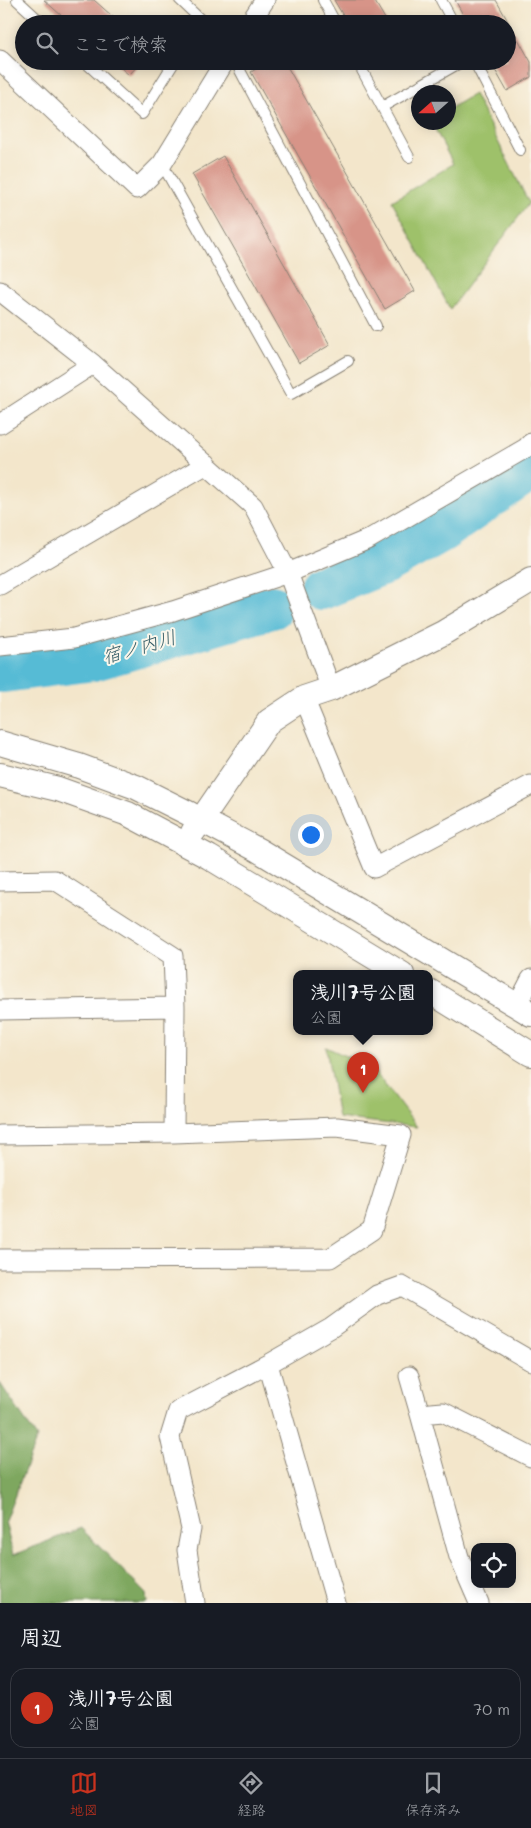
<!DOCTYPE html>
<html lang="ja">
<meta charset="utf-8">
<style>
body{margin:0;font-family:Mali,"Klee One",sans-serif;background:#242831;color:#f1f3f6}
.controls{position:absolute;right:15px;bottom:15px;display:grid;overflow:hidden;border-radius:10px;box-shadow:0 2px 12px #0003}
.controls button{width:45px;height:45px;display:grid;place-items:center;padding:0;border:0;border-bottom:1px solid #363941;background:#171b24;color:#f1f3f6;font:25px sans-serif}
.compass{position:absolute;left:411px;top:85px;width:45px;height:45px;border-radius:50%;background:#171b24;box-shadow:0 2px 12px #0003;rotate:249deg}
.you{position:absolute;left:310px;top:834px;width:18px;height:18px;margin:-12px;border:4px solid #fff;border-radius:50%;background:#1a73e8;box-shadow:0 0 0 8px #1a73e833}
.badge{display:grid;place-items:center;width:32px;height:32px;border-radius:50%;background:#c8321e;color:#fff;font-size:16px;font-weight:700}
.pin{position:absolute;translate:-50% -41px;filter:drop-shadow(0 1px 2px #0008)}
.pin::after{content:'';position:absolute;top:26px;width:18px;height:15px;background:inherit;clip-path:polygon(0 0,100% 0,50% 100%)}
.popup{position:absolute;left:293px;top:970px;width:140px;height:65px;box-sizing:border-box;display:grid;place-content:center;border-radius:10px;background:#171b24;filter:drop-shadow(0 1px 4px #0005);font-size:16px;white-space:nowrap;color:#9ea1a6}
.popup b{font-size:19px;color:#f1f3f6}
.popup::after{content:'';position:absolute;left:50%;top:100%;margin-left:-10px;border:10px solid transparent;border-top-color:#171b24}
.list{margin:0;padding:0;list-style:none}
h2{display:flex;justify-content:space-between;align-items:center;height:65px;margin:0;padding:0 20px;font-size:21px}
h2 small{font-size:16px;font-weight:400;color:#9ea1a6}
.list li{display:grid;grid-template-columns:32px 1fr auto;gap:15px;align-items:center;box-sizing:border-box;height:80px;margin:0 10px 10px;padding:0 10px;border:1px solid #363941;border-radius:15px}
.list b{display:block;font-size:19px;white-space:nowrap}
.list p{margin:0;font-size:16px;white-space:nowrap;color:#9ea1a6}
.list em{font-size:16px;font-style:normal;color:#9ea1a6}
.icon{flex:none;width:28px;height:28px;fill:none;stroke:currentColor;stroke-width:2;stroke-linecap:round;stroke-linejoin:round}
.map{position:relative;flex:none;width:531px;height:1603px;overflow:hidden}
.search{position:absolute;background:#171b24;box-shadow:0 2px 12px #0003;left:15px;right:15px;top:15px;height:55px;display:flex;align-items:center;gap:12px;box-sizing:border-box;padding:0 18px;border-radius:28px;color:#9ea1a6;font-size:19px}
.sheet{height:155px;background:#171b24}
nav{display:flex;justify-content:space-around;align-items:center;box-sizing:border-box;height:70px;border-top:1px solid #363941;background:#171b24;font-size:14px;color:#9ea1a6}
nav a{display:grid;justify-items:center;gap:2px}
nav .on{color:#c8321e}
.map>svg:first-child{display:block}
</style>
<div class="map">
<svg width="531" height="1603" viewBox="0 0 531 1603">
<rect width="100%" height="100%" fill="#fbf7ec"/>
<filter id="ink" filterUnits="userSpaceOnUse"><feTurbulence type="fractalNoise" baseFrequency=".02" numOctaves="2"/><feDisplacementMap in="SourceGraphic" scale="10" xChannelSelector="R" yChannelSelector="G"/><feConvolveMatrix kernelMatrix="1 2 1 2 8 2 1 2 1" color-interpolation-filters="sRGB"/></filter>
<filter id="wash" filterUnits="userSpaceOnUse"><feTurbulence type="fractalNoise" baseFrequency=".0096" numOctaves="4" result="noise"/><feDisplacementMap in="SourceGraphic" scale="20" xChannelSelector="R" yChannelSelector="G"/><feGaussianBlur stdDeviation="1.12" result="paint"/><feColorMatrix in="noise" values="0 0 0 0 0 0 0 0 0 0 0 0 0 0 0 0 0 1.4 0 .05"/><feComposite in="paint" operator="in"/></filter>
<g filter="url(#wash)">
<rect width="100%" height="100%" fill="#f3e6cb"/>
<path fill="#9ec16b" stroke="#5d6e44" d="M 474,94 L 529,203 L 450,309 L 392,201 L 453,164 L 432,123 L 448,122 L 449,109 Z
M 326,1047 L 372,1068 L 417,1127 L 338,1118 Z"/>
<path fill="#7ea75f" stroke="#4d623e" d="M 0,1383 L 37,1438 L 5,1521 L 13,1555 L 81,1528 L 146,1594 L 147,1603 L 0,1603 Z"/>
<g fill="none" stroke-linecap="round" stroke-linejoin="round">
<path stroke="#57bbd5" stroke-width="44" d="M 321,588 L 385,562 L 442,530 L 531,468
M 3,671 L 94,659 L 272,607"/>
</g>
<g id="blocks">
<path fill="#d79488" d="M 44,0 L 94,0 L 121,24 L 71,24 Z
M 334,0 L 374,0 L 388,24 L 348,24 Z
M 455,0 L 496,0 L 531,62 L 531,77 L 507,91 L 490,61 L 507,61 L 507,24 L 468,24 Z
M 113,61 L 142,61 L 129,75 Z
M 270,61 L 284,61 L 415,291 L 385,309 L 251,72 Z
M 223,156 L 330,345 L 299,363 L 192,174 Z"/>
</g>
</g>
<g filter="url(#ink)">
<use href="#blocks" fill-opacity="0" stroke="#888174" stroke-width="1"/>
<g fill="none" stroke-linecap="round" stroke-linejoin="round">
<g stroke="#888174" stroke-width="12">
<path id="service" d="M 17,0 L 43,24
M 180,0 L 200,19 L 197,24
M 323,0 L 336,24
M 441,0 L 454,24
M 84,61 L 142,114 L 175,61
M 235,61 L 376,326
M 357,61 L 382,107 L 463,61
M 474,61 L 520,150
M 382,107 L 409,157
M 162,164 L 291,394 L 348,361"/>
</g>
<g stroke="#888174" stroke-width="21">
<path id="minor" d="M 249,24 L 265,0
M 0,60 L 137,189 L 162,164 L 225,61
M 0,291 L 93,364 L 253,506 L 288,573 L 331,689
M 0,424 L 93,364
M 0,585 L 207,464
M 0,646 L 74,638 L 173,611 L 288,573 L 369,539 L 526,448 L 531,443
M 304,698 L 374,868 L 531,785
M 0,881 L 55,880 L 173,956 L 175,1007
M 517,1006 L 531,979
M 0,1010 L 175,1007 L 174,1133
M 0,1135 L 174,1133 L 337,1127 L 401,1135 L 372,1230 L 330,1258 L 0,1259
M 268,1364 L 336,1603
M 409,1376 L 420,1414
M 195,1603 L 187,1550 L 191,1529 L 170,1437 L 178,1411 L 268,1364 L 331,1328 L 377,1295 L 402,1286 L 531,1361
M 479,1603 L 459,1557 L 420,1414 L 443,1412 L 531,1457"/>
</g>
<g stroke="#888174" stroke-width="26">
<path id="tertiary" d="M 0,743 L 79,766 L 136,787 L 190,814 L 258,850 L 531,1014
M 0,775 L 58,789 L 128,814 L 209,857 L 402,974
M 193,832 L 269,721 L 304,698 L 331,689 L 443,633 L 531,580
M 429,991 L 531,1054"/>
</g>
<use href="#service" stroke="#fff" stroke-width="10"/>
<use href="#minor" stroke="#fff" stroke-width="19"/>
<use href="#tertiary" stroke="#fff" stroke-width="24"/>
</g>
</g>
<g text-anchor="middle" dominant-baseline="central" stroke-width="4" stroke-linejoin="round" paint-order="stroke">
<g font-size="19" font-style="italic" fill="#345c66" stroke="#fbf7ec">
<text transform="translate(139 646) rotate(-16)">宿ノ内川</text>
</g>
</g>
</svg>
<div class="controls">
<button><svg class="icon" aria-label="locate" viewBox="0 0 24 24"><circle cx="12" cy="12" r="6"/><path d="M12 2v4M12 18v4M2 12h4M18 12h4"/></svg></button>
</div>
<svg class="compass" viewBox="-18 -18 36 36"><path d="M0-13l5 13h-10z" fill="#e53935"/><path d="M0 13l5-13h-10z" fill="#9ea1a6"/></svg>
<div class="you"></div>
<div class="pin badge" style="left:363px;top:1093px">1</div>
<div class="popup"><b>浅川7号公園</b>公園</div>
<div class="search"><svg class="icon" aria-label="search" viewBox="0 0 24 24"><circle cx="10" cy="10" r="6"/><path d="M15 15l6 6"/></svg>ここで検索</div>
</div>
<section class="sheet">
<h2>周辺<small></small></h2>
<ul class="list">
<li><span class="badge">1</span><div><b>浅川7号公園</b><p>公園</p></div><em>70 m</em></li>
</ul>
</section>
<nav>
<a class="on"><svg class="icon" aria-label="map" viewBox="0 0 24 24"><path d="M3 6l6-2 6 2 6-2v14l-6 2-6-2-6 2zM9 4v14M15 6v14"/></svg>地図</a>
<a><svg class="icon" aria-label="directions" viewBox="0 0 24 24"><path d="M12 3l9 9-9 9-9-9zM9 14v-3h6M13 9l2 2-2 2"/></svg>経路</a>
<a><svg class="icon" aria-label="saved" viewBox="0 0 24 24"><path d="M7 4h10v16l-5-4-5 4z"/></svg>保存済み</a>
</nav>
